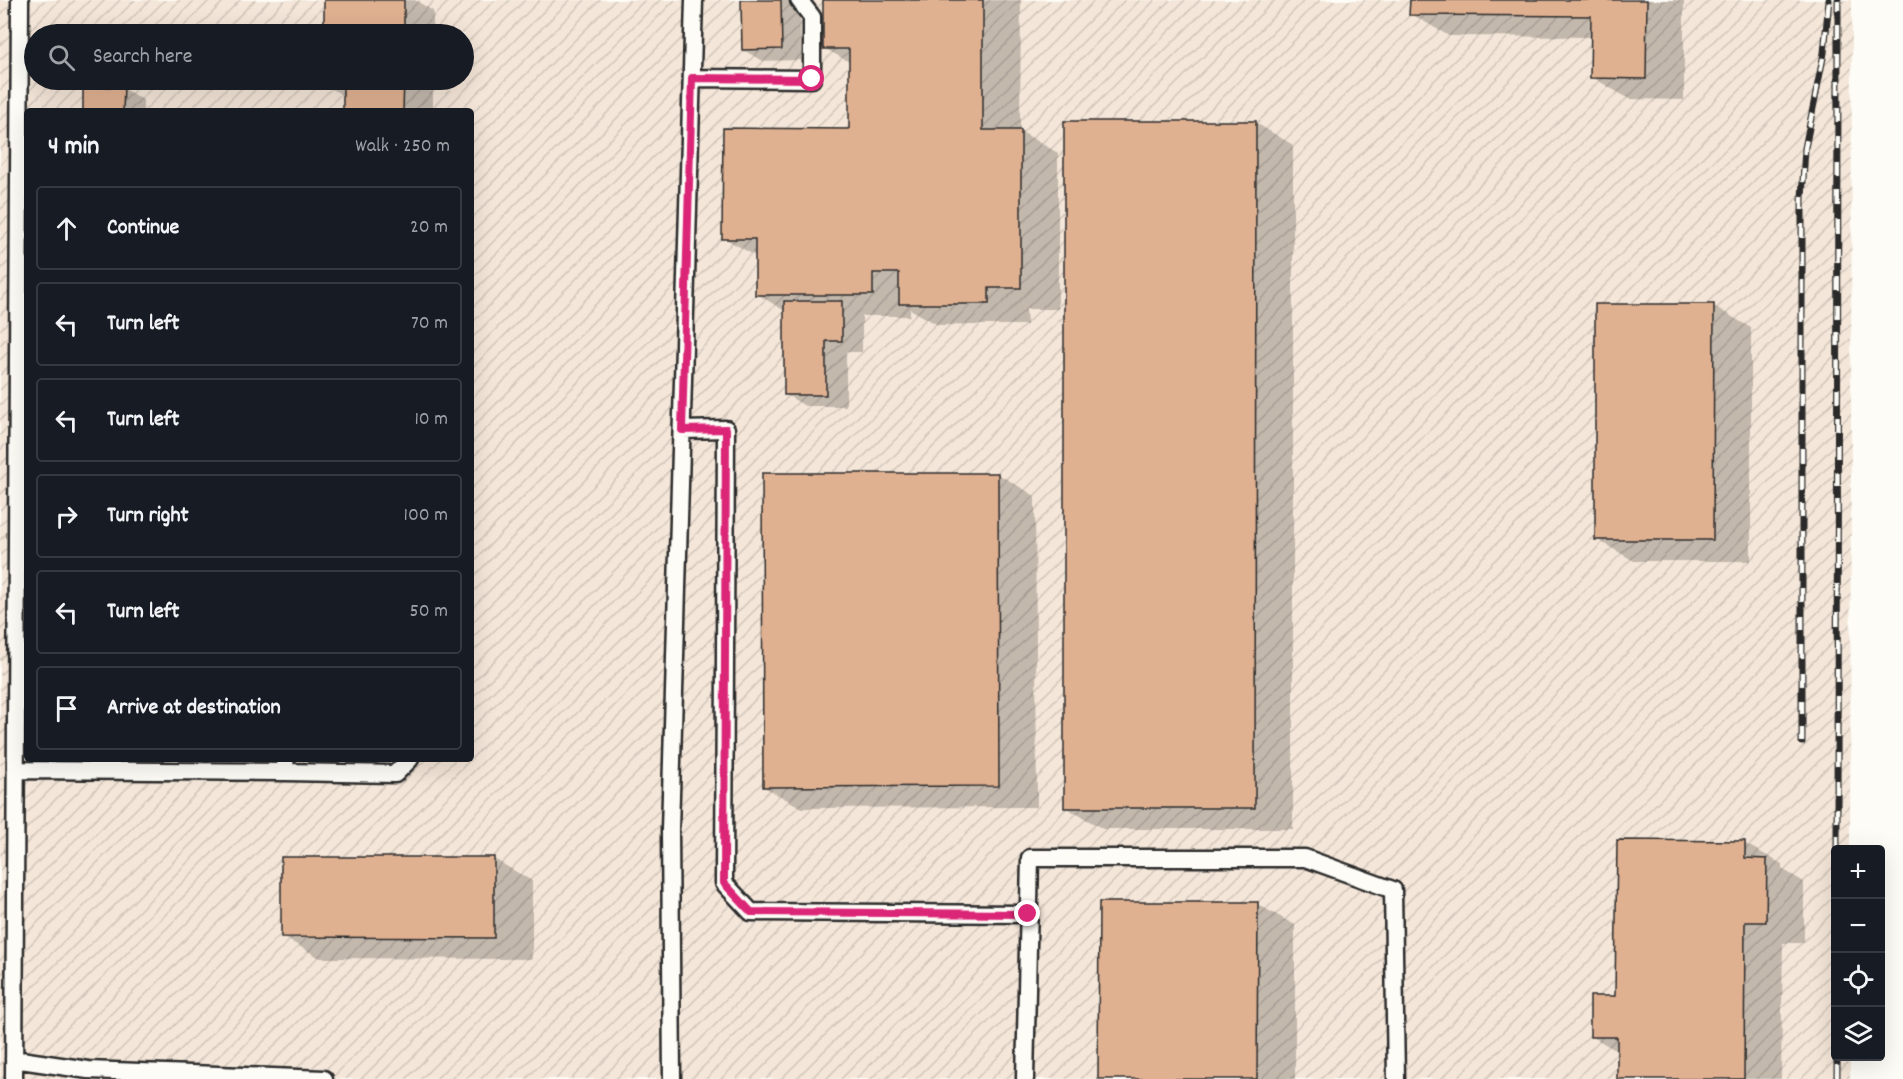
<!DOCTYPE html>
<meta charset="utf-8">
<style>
body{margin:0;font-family:Dekko,sans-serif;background:#242831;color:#f1f3f6}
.controls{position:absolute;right:18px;bottom:18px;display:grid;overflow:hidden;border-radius:6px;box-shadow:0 6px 24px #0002}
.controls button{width:54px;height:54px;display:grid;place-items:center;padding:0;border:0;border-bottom:2px solid #363941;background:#171b24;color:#f1f3f6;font:30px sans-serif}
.stop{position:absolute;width:18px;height:18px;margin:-14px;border:4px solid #db2777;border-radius:50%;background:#fff}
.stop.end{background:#db2777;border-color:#fff;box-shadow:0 2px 6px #0008}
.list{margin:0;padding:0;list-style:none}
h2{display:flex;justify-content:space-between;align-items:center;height:78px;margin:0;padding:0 24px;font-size:26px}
h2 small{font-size:20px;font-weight:400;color:#9ea1a6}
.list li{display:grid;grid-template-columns:39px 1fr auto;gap:18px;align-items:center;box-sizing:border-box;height:84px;margin:0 12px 12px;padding:0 12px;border:2px solid #363941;border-radius:6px}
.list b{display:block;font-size:22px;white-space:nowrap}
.list em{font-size:20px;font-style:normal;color:#9ea1a6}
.icon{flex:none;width:33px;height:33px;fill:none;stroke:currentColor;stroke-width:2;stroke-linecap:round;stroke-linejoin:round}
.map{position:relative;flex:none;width:1903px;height:1079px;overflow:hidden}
.search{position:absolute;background:#171b24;box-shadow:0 6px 24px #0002;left:24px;top:24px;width:450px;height:66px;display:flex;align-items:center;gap:15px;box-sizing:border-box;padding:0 21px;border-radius:33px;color:#9ea1a6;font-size:22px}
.panel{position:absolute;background:#171b24;box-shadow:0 6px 24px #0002;left:24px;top:108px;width:450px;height:654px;border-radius:6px}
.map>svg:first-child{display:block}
</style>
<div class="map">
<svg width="1903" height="1079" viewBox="0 0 1903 1079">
<defs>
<pattern id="industrial-furrows" width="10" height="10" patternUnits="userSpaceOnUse" patternTransform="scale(1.5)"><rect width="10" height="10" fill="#f4e6d8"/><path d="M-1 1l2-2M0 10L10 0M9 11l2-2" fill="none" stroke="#d1c5ba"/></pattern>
</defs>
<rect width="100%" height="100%" fill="#fdfcf7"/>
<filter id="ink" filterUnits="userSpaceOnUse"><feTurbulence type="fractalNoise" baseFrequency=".0167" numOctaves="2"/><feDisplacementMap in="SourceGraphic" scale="12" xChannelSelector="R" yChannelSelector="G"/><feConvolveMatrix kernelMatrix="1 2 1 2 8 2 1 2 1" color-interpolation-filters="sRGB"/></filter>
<g filter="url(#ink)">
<path fill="url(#industrial-furrows)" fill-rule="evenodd" d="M 0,0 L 1852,0 L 1850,849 L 1836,850 L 1836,1056 L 1850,1057 L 1850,1079 L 0,1079 ZM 34,34 L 464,34 L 464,80 L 34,80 ZM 27,111 L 471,111 L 471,759 L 27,759 Z"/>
<path fill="#0003" d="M 326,0 L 415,0 L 433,11 L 433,34 L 325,34 Z
M 742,0 L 795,0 L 800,3 L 801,60 L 763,61 L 743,50 Z
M 825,0 L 1021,0 L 1020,131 L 1058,153 L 1058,309 L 1026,309 L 1027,325 L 938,325 L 910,309 L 910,316 L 862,316 L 862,352 L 846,352 L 846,406 L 805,406 L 785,394 L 785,311 L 757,294 L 757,257 L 724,238 L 850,130 L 851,63 L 824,48 Z
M 1411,0 L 1684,0 L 1684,100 L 1629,99 L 1592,77 L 1592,37 L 1449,36 L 1411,14 Z
M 325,80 L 433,80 L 433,111 L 344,111 L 344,96 L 325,85 Z
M 123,88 L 143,100 L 143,111 L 84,111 Z
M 1256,123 L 1293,145 L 1293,829 L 1103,829 L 1065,807 Z
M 1714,306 L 1751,328 L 1751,561 L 1634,561 L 1596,539 Z
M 998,474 L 1035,496 L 1037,807 L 802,808 L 764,787 Z
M 1744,843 L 1782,864 L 1782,869 L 1804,882 L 1804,943 L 1783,943 L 1781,1079 L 1618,1079 L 1619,1052 L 1591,1036 L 1617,998 Z
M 494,859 L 532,881 L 532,959 L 320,958 L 283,937 Z
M 1257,904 L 1295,925 L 1295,1079 L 1100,1079 Z"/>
<path fill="#e0b191" stroke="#2b2b2b" stroke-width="1.5" d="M 324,0 L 404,0 L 404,34 L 324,34 Z
M 741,0 L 781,0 L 782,49 L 742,50 Z
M 823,0 L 983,0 L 983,130 L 1021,130 L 1021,288 L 989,288 L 989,304 L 899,304 L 899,273 L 873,273 L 873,295 L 755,295 L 755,239 L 722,239 L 723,128 L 849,129 L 849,49 L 823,49 Z
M 1410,0 L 1647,0 L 1646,79 L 1590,78 L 1591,16 L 1409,15 Z
M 323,80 L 404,80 L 403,111 L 343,111 L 343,86 L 323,86 Z
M 83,86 L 124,87 L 123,111 L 83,111 Z
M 1064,121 L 1256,121 L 1255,808 L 1064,808 Z
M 784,301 L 842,301 L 842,341 L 826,341 L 826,395 L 784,395 Z
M 1595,304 L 1714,304 L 1713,540 L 1595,540 Z
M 762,473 L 998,473 L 999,786 L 763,787 Z
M 1617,840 L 1745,841 L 1745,858 L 1767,859 L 1766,922 L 1745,922 L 1744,1079 L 1617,1079 L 1617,1037 L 1590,1037 L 1590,996 L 1615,996 Z
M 281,857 L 494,857 L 494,938 L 281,937 Z
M 1099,902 L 1258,902 L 1257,1079 L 1098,1079 Z"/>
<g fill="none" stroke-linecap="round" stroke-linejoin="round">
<g stroke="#2b2b2b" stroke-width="21">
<path id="service" d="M 692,78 L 812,79 L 812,17 L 799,0
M 682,430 L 726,429 L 724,883 L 751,912 L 1028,914
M 16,770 L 286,772 L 285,759
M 286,772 L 395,774 L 410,759
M 14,1059 L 88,1070 L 324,1079
M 14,1079 L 20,0
M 672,1079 L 670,830 L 694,0
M 1025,1079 L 1030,858 L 1305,858 L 1393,890 L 1396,1079"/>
</g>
<use href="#service" stroke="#fdfcf7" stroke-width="16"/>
<g stroke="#2b2b2b" stroke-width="7">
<path id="rail" d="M 1802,742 L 1802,198 L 1805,148 L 1824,53 L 1829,0
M 1837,850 L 1838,0
M 1837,1079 L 1837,1056"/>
</g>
<use href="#rail" stroke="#fdfcf7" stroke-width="4.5" stroke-dasharray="14" stroke-linecap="butt"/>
</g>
</g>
<g fill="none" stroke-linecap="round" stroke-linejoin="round" filter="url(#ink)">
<path stroke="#db2777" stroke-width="8" d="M 812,79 L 692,78 L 682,430 L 726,429 L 724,883 L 751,912 L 1028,914"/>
</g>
</svg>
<div class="controls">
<button>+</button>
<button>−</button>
<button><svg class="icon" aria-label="locate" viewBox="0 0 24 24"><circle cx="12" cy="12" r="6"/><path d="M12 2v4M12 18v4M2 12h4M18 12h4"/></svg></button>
<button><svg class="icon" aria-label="layers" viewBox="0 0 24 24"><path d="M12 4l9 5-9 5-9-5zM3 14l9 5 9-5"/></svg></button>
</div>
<div class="stop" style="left:812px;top:79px"></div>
<div class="stop end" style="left:1028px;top:914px"></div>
<div class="search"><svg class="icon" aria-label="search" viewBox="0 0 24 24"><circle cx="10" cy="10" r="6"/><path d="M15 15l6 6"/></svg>Search here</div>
<section class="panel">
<h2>4 min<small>Walk · 250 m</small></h2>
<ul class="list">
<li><svg class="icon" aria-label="ahead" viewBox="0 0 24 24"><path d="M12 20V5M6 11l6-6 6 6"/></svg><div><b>Continue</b></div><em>20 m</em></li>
<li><svg class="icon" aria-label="left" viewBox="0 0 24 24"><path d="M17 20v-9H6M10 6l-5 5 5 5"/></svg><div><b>Turn left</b></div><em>70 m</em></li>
<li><svg class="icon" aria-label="left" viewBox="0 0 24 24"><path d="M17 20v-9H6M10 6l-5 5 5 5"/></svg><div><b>Turn left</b></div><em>10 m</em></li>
<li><svg class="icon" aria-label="right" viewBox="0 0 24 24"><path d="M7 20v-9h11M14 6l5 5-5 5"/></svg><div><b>Turn right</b></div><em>100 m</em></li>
<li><svg class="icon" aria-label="left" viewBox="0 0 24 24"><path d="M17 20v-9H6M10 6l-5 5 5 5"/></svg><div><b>Turn left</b></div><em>50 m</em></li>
<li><svg class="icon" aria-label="arrive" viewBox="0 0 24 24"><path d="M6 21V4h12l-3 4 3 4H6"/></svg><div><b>Arrive at destination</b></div></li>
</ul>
</section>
</div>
